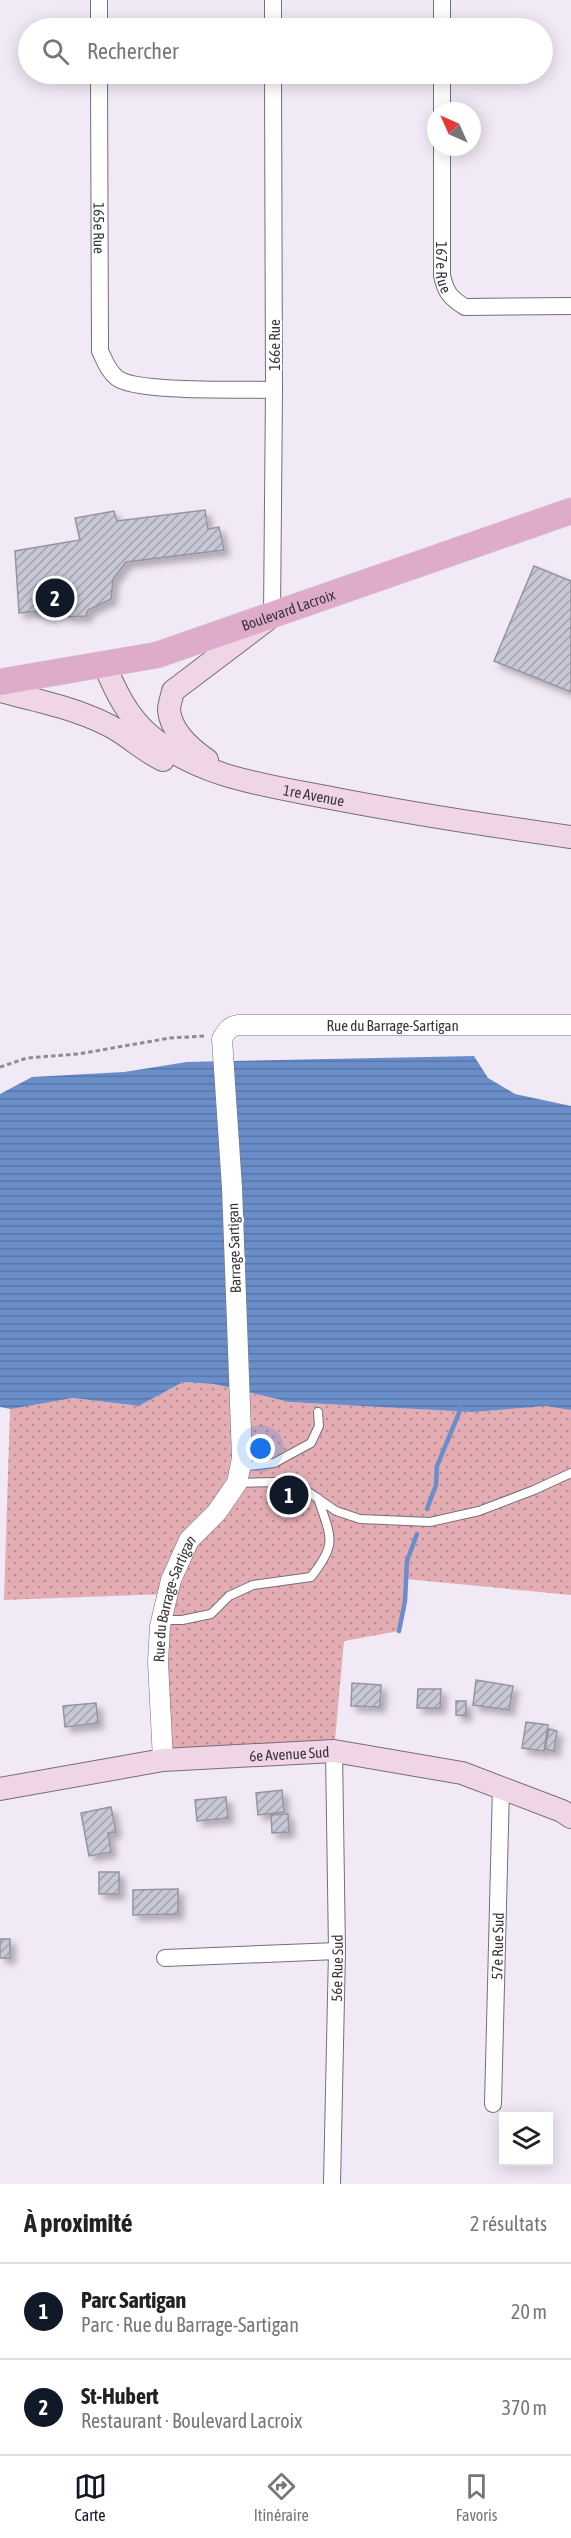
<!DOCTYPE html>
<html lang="fr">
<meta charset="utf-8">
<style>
body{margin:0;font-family:"Asap Condensed",sans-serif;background:#f2f2f2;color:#222}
.controls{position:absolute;right:18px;bottom:18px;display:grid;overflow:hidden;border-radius:0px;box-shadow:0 3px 15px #0003}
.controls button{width:54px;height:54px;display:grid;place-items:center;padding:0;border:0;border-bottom:2px solid #e0e0e0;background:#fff;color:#222;font:30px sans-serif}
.compass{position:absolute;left:427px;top:102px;width:54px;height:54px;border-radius:50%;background:#fff;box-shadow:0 3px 15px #0003;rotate:315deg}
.you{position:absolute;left:261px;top:1449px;width:21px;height:21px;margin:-15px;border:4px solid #fff;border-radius:50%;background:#1a73e8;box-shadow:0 0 0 9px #1a73e833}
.badge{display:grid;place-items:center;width:39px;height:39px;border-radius:50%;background:#111827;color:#fff;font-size:20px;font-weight:700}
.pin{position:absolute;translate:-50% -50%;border:3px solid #fff;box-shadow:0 2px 6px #0006}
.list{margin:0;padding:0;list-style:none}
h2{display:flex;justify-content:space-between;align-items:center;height:78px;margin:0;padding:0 24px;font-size:26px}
h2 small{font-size:20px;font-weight:400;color:#767676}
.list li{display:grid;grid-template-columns:39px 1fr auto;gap:18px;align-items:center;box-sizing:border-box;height:96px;padding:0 24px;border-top:2px solid #e0e0e0}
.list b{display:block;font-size:22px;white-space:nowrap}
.list p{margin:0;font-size:20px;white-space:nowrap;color:#767676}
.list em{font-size:20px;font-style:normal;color:#767676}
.icon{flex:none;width:33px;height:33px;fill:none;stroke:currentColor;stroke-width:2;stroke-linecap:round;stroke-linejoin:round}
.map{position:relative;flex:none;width:571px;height:2184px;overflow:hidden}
.search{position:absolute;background:#fff;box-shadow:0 3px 15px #0003;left:18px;right:18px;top:18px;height:66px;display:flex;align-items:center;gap:15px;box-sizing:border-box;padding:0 21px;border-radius:33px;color:#767676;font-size:22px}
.sheet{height:270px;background:#fff}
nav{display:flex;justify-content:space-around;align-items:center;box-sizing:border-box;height:84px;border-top:2px solid #e0e0e0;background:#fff;font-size:16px;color:#767676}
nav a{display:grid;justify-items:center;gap:3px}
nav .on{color:#111827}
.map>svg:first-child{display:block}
</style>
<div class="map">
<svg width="571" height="2184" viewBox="0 0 571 2184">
<defs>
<pattern id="grass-dots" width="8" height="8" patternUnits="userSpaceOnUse" patternTransform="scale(1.5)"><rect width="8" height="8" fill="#e4adb3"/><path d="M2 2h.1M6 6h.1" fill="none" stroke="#ba8e93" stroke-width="1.8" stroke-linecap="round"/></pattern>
<pattern id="water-rules" width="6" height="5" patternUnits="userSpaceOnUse" patternTransform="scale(1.5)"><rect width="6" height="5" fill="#6a8ec9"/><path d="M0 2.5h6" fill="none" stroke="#5875a4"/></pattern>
<pattern id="building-hatch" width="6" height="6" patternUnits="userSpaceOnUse" patternTransform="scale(1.5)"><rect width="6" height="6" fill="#c7c7d5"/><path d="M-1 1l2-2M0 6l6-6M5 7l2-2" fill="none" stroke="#a3a2ae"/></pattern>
<filter id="shadow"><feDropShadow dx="5.5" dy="5.5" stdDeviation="3" flood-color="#0004"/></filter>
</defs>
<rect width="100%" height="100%" fill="#f2e9f6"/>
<path fill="url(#grass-dots)" d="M 183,1382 L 214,1384 L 289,1402 L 460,1411 L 545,1406 L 571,1410 L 571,1595 L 406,1579 L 399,1631 L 344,1641 L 334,1751 L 163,1760 L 167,1594 L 4,1600 L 10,1409 L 73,1398 L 139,1406 Z"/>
<path fill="url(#water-rules)" d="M 474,1056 L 488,1078 L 515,1094 L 571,1106 L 571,1410 L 545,1406 L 472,1412 L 289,1402 L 214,1384 L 183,1382 L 139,1406 L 73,1398 L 11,1409 L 0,1407 L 0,1094 L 32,1077 L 124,1072 L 187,1062 Z"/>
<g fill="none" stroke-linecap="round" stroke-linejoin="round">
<path stroke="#6a8ec9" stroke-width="4.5" d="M 427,1509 L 436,1485 L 437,1466 L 461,1408
M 399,1631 L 405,1601 L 407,1561 L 417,1534"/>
</g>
<path fill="url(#building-hatch)" stroke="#9594a2" stroke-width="1.5" filter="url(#shadow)" d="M 205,510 L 208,529 L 219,527 L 224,550 L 126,562 L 113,579 L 111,599 L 88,610 L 86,616 L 65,617 L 65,608 L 19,613 L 15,551 L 80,540 L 75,518 L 114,511 L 117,521 Z
M 534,566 L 571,581 L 571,692 L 494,661 Z
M 476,1680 L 513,1686 L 509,1710 L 473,1705 Z
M 352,1683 L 381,1685 L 380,1707 L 351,1706 Z
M 418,1689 L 441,1689 L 440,1708 L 417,1708 Z
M 456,1701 L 466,1701 L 466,1716 L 456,1715 Z
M 96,1703 L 98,1723 L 65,1727 L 63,1706 Z
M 526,1722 L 548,1725 L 544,1751 L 522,1748 Z
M 549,1729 L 557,1731 L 554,1751 L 545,1749 Z
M 282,1790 L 284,1812 L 258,1815 L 256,1793 Z
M 226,1797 L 228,1818 L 197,1821 L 195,1800 Z
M 111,1807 L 116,1832 L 108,1833 L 111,1852 L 89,1856 L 81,1813 Z
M 288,1814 L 289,1832 L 272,1833 L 271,1815 Z
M 99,1872 L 119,1872 L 119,1894 L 99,1894 Z
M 178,1889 L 178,1914 L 133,1915 L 133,1890 Z
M 0,1939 L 10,1939 L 10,1958 L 0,1958 Z"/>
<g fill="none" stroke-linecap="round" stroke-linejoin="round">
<g stroke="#766e7a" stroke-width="10">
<path id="service" d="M 240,1467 L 274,1463 L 311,1443 L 319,1426 L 318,1412
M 238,1483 L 274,1482 L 307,1491 L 336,1511 L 360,1519 L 430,1522 L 479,1511 L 534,1490 L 571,1473
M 162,1620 L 182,1620 L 211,1614 L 229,1596 L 253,1585 L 311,1577 C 338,1543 331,1538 318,1498"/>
</g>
<g stroke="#766e7a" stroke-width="18">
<g id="minor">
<path d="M 99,0 L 99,28"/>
<path d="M 273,0 L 273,28"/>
<path d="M 442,0 L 442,28"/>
<path id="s1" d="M 99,74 L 100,351 C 105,361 108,371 117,378 C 136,393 245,389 274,390"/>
<path d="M 442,74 L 442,111"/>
<path id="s2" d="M 442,147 L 442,275 C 445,291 450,298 465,307 L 571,306"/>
<path d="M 272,616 L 274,390 L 273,74"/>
<path d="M 165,1958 L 337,1951"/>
<path id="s3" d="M 493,2104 L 501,1787"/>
<path id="s4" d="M 332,2184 L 337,1951 L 334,1751"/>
</g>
</g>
<g stroke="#766e7a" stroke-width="21">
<g id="tertiary">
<path id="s5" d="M 163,1760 L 158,1662 L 160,1626 L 171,1580 L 189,1540 L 217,1512 L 237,1483 L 242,1458 L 232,1188 L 222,1039 C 227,1030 230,1026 239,1025 L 571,1025"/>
</g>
</g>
<g stroke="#766e7a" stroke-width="24">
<g id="secondary">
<path id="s6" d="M 105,666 C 116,692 127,715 148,734 C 200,779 272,786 336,799 C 414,814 492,826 571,837"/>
<path d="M 0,691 C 36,700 74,708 108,725 C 127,734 143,751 163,760"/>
<path d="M 207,760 C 191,749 171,731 169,710 C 169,704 172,697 173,691 L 268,619"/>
<path id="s7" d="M 0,1789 L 163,1760 L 334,1751 L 462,1773 L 562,1811 L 571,1817"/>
</g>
</g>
<g stroke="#cfcfd0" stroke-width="27">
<g id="primary">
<path id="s8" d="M 0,682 L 157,655 L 571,511"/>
</g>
</g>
<path stroke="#908a93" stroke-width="3" stroke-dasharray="4.5 3" stroke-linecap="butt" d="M 0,1067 L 27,1058 L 78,1054 L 170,1038 L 205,1036"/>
<use href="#service" stroke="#fff" stroke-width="8"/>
<use href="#minor" stroke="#fff" stroke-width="16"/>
<use href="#tertiary" stroke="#fff" stroke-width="20"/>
<use href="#secondary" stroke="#efd5e5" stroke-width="22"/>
<use href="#primary" stroke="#dfabcb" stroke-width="26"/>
</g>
<g text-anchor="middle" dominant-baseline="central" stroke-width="4.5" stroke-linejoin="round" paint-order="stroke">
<g font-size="15" fill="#39363b" stroke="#fff">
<text stroke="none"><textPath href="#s1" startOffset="154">165e Rue</textPath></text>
<text stroke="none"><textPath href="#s2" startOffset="120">167e Rue</textPath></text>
<text transform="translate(274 345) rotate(-90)">166e Rue</text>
<text stroke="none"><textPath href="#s8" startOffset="298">Boulevard Lacroix</textPath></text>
<text stroke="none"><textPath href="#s6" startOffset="260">1re Avenue</textPath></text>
<text stroke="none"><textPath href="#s5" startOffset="922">Rue du Barrage-Sartigan</textPath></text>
<text transform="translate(234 1248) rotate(-92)">Barrage Sartigan</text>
<text stroke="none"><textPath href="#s5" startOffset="164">Rue du Barrage-Sartigan</textPath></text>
<text stroke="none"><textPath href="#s7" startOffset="292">6e Avenue Sud</textPath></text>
<text stroke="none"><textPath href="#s3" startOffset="158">57e Rue Sud</textPath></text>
<text stroke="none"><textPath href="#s4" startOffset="216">56e Rue Sud</textPath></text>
</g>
</g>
</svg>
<div class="controls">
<button><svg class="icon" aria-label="layers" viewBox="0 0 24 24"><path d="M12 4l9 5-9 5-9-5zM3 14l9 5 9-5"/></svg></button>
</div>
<svg class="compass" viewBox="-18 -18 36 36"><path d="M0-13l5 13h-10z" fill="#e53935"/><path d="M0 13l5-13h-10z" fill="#767676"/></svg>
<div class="you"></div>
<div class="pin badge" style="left:289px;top:1495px">1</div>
<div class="pin badge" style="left:55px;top:598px">2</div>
<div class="search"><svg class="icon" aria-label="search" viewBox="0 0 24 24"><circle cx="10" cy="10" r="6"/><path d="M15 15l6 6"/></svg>Rechercher</div>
</div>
<section class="sheet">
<h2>À proximité<small>2 résultats</small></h2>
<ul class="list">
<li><span class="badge">1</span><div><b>Parc Sartigan</b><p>Parc · Rue du Barrage-Sartigan</p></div><em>20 m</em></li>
<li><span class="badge">2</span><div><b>St-Hubert</b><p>Restaurant · Boulevard Lacroix</p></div><em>370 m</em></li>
</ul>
</section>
<nav>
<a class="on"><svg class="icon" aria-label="map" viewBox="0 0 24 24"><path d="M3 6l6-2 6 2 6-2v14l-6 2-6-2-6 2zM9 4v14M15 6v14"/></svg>Carte</a>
<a><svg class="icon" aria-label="directions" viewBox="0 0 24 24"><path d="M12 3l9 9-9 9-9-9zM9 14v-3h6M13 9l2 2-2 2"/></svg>Itinéraire</a>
<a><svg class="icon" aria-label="saved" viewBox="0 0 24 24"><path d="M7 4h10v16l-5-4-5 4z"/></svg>Favoris</a>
</nav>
